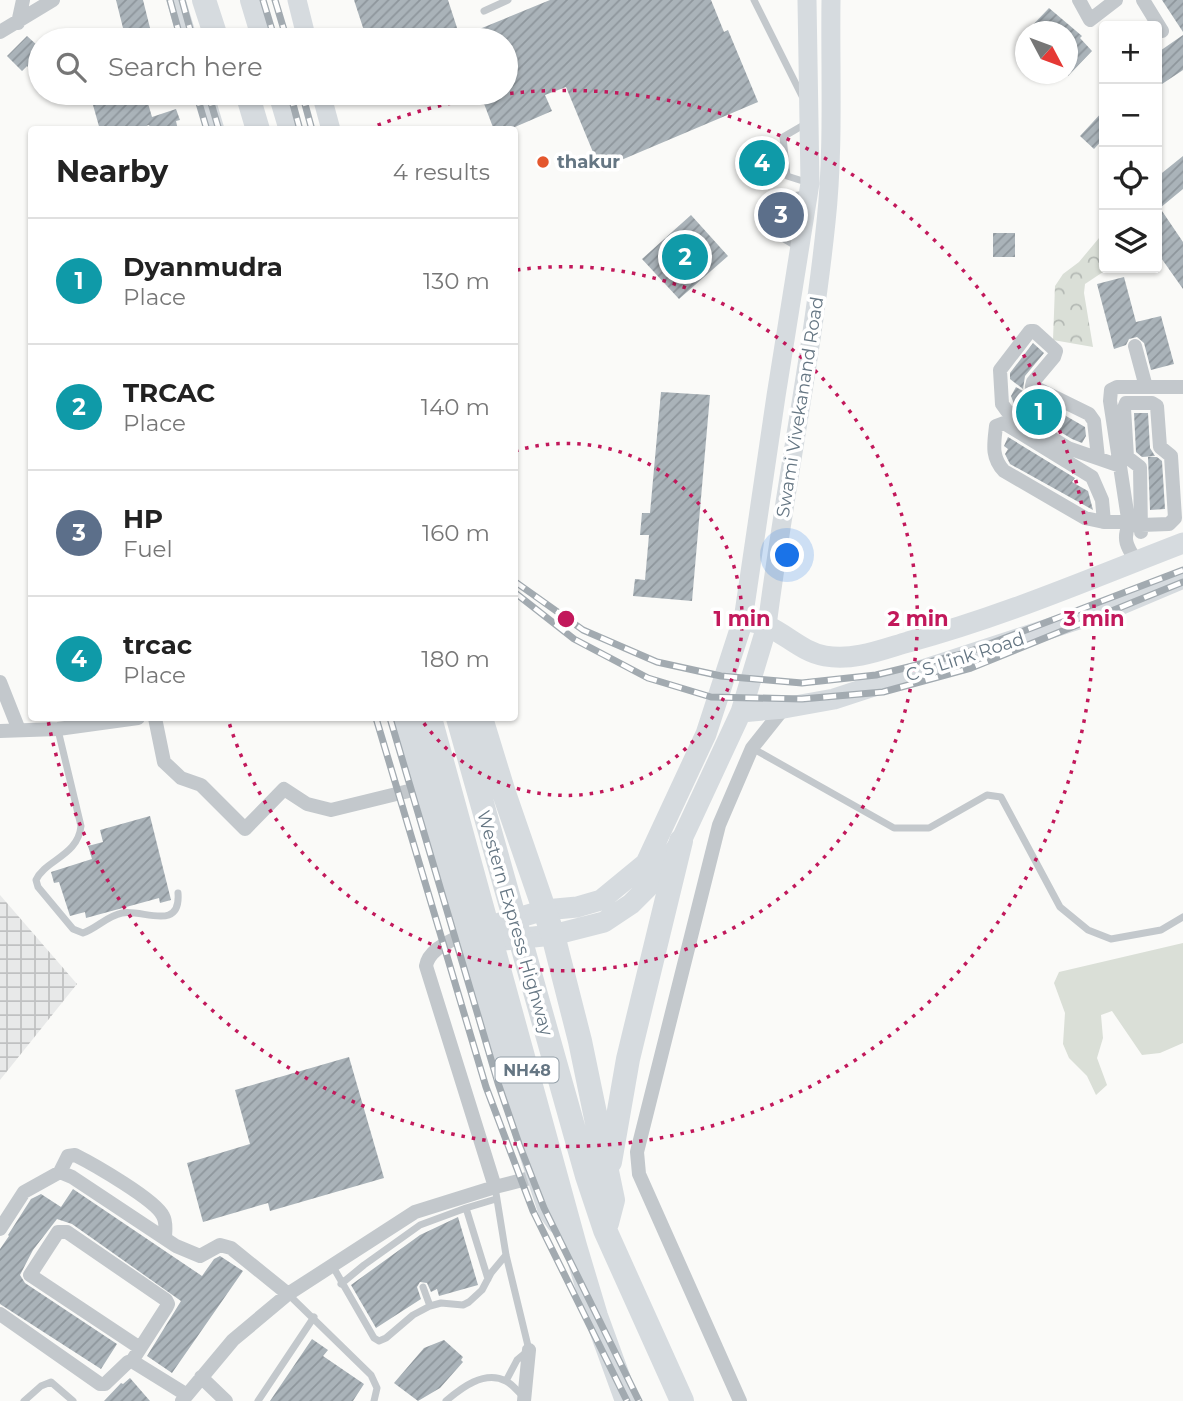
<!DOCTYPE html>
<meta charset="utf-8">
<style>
body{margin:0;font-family:Montserrat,sans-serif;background:#f6f6f6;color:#222}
.controls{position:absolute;right:21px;top:21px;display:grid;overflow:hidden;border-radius:7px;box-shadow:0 2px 5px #0004}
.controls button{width:63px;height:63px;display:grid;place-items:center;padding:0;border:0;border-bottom:2px solid #e0e0e0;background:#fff;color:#222;font:35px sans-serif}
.compass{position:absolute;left:1015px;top:21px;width:63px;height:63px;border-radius:50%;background:#fff;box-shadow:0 2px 5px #0004;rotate:131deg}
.you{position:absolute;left:788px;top:556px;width:24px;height:24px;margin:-18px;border:5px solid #fff;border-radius:50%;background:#1a73e8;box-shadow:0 0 0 10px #1a73e833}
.badge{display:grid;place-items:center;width:46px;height:46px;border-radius:50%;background:#e4572e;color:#fff;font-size:23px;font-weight:700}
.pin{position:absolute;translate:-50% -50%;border:4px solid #fff;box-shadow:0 2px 7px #0006}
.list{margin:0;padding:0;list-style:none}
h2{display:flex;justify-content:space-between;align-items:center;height:91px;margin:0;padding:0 28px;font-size:30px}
h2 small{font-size:23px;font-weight:400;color:#767676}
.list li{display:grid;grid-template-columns:46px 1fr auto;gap:21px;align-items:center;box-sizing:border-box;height:126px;padding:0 28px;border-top:2px solid #e0e0e0}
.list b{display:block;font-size:26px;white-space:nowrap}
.list p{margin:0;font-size:23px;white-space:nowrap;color:#767676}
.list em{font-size:23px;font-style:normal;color:#767676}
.icon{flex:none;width:38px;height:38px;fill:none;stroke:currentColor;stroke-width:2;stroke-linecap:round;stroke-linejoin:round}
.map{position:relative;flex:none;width:1183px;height:1401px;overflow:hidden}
.search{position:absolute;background:#fff;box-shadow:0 2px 5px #0004;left:28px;top:28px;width:490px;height:77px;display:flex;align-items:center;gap:18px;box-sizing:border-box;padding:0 24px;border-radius:38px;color:#767676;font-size:26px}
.panel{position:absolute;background:#fff;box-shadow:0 2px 5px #0004;left:28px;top:126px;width:490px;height:595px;border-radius:7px}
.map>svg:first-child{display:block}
</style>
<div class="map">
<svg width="1183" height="1401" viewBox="0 0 1183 1401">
<defs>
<pattern id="industrial-grid" width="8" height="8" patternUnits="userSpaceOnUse" patternTransform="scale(1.75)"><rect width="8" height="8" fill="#e8e9e9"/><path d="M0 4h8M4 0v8" fill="none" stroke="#c0c1c2"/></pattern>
<pattern id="park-crowns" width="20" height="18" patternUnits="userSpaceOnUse" patternTransform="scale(1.75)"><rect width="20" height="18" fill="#dadfd7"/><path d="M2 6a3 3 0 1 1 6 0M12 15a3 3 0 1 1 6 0" fill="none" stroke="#b4b9b4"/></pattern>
<pattern id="building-hatch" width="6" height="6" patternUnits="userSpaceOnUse" patternTransform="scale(1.75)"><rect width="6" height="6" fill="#aab3b9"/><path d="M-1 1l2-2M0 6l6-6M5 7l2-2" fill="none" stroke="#8e969c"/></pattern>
</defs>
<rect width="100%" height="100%" fill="#fafaf8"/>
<path fill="url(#industrial-grid)" d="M 0,895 L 77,984 L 0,1080 Z"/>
<path fill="#dadfd7" d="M 1183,943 L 1183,1043 L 1160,1053 L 1142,1055 L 1112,1011 L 1101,1015 L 1103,1038 L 1097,1058 L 1107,1085 L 1096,1095 L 1087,1076 L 1069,1058 L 1063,1044 L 1065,1013 L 1054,983 L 1059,972 Z"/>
<path fill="url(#park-crowns)" d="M 1099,238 L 1104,243 L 1104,268 L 1109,268 L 1085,284 L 1084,293 L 1093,347 L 1053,340 L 1055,286 L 1063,274 L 1079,262 Z"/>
<path fill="url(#building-hatch)" d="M 116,0 L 143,0 L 153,40 L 126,40 Z
M 354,0 L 448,0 L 460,37 L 550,0 L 711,0 L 724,32 L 728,30 L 758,102 L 600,169 L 566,87 L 545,95 L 552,111 L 508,130 L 494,130 L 480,93 L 506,93 L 506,40 L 367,40 Z
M 1162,0 L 1183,0 L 1183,32 Z
M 1049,8 L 1082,36 L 1080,38 L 1092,51 L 1068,76 L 1068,32 L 1026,32 Z
M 1183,35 L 1183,70 L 1162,84 L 1157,77 L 1157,53 Z
M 27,36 L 38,46 L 35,49 L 40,53 L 40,59 L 30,69 L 27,66 L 22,71 L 7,56 Z
M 133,93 L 145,93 L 152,117 L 176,109 L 180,120 L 176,121 L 178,130 L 151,130 L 149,125 L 133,130 L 100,130 L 93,105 Z
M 1104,110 L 1104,138 L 1094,149 L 1080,136 Z
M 744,151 L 778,151 L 780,175 L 744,175 Z
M 1183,156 L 1183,189 L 1160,208 L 1183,242 L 1183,289 L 1159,255 L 1161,253 L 1157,246 L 1157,177 Z
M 691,215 L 728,256 L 679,299 L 642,259 Z
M 993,233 L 1015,233 L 1015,257 L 993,257 Z
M 1124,277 L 1136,322 L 1161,316 L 1174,364 L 1151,370 L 1144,343 L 1137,337 L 1129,339 L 1126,345 L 1114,349 L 1097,284 Z
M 1033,343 L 1044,353 L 1025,376 L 1023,389 L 1010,379 L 1010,373 Z
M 1016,387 L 1085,427 L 1086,436 L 1082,443 L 1072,439 L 1014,404 L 1011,396 Z
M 661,392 L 710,395 L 692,601 L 633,596 L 635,579 L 645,580 L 649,535 L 640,535 L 642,513 L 650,513 Z
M 1134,413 L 1148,413 L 1150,448 L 1155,456 L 1142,457 L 1136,452 Z
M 1008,437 L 1075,478 L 1072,482 L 1088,491 L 1093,510 L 1010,464 L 1005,454 L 1008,449 L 1004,446 Z
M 1148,457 L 1157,457 L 1162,461 L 1165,509 L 1150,510 Z
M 150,816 L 171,900 L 160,903 L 159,898 L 86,918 L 85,912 L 70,916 L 59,882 L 54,883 L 51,872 L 92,859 L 88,846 L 103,842 L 100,830 Z
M 349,1057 L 384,1178 L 270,1211 L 268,1203 L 203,1222 L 187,1163 L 250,1144 L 235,1090 Z
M 73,1189 L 202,1276 L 214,1259 L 220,1256 L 243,1271 L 172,1373 L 147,1356 L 181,1301 L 72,1224 L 57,1219 L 33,1250 L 20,1275 L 25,1283 L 117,1344 L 101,1369 L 0,1304 L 0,1249 L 9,1236 L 8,1235 L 31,1199 L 41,1194 L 61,1207 Z
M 458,1217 L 478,1285 L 439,1296 L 437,1289 L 431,1292 L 427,1283 L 420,1282 L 417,1287 L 421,1299 L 376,1328 L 351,1285 L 420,1235 Z
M 312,1339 L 328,1350 L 323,1356 L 364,1384 L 353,1401 L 270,1401 Z
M 444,1340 L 463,1357 L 461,1360 L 463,1362 L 440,1388 L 418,1401 L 394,1383 L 424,1348 Z
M 130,1378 L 150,1401 L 104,1401 L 121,1383 L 123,1384 Z"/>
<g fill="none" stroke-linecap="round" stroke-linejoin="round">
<path stroke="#c3c8cc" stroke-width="7" d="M 754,0 L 802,96
M 484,11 L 508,0
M 807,123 L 783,137 L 787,176 L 809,183
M 796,246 C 776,235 755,224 771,199 L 806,194
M 58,730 L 81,826 C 78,856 45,860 36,880 L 38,887 L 73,929 L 83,933 C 97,928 107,916 122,913 C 143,909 181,932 178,893
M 752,748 L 894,828 L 929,828 L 987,795 L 1001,797 L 1060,907 L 1088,930 L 1111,939 L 1161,930 L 1183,917
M 495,1187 L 506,1255 L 529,1350 L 517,1360 L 506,1381
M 466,1208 L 496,1199
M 332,1265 L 374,1338 L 379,1341 L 386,1338 L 413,1315 L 430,1306 L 441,1303 L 463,1305 L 469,1302 L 482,1290 L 491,1273 L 506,1255
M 341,1284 L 364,1265 L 420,1225 L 466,1208 L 488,1279
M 423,1287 L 430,1306
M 288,1294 L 371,1375 L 377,1388 L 374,1401
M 24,1401 L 41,1386 L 51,1382 L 73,1401
M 258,1401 L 314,1317
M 446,1401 C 461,1388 484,1370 506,1381 C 512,1384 518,1392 523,1396"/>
<path stroke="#c3c8cc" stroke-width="14" d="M 1079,0 L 1090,20 L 1116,0
M 1143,0 L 1162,31
M 18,23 L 23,0
M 0,32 L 53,0
M 1135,346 L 1146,387
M 1098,458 L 1094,421 L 1089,414 L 1032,386 L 1033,382 L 1054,357 L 1056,351 L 1034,331 L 1030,331 L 1000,370 L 1002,404 L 1007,411 L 1068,448 L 1120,466
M 1104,522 L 1102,500 L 1092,477 L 1004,423 L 996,426 C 994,444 991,457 1004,471 L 1085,518 L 1104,522 L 1128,522
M 1141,525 L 1169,524 L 1175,518 L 1171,456 L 1160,447 L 1157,406 L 1152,403 L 1126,403 L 1124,408 L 1127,457 L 1140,467 L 1141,532
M 1136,561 C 1128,548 1122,540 1129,525 L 1110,401 L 1111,390 L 1117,387 L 1182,387
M 0,682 L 19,730
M 155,718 L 164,762 L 181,778 L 201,785 L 245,829 L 284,789 L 307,804 L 331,810 L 425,787
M 0,731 L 58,729 L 138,718
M 467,932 C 452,941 429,948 426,966 L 495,1187
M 60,1172 L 68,1156 L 75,1155 C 93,1164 156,1200 163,1216 C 167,1223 165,1231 165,1238
M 0,1229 L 24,1192 L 60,1172 L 72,1177 L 176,1246 L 200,1256 L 220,1245 L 231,1248 L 288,1294
M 0,1314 L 100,1384 L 105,1384 L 128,1362 L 132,1361 L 187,1395
M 132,1361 L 166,1308 L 168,1304 L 166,1300 L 67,1232 L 58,1232 L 30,1275 L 140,1348
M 201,1377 L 226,1401
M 182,1401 L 233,1340 L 288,1294 L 415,1212 L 495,1187 L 538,1176
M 524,1401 L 529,1350
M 740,1401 L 639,1174 L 637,1152 L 719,825 L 752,748 L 784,708"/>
<path stroke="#d6dbdf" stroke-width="19" d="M 176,0 L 188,40
M 297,0 L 307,40
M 204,93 L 215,130
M 321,93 L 331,130
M 743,620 L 776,396 L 810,183 L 807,0
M 767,626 C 784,491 812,358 826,222 C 834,149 830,74 831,0"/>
<path stroke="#d6dbdf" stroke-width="21" d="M 741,712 L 784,708 L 834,699 L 1112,608 L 1183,578
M 472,931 L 545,910 L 577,907 L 601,900 L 646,863 L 706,734 L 743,620 C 752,622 761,623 769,627 C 788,636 803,652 825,656 C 854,661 881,650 908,642 C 1002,617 1092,578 1183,543
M 475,943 L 553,935 L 604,922 L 631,904 L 658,877 L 681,841 L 741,712 L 767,626"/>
<path stroke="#d6dbdf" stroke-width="24" d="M 204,0 L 217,40
M 252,0 L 264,40
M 247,93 L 258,130
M 280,93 L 291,130
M 405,718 L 517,1110 L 550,1211 L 558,1222
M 430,718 L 575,1246 L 596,1316 L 627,1401
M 458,718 L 587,1176 L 605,1230 L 682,1401
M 481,718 L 504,793 L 553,935 L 580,1041 L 613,1200 L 607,1223
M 610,1162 L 628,1059 L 681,841"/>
<g stroke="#a2aab0" stroke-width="7">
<path id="rail" d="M 170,0 L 181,40
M 182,0 L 193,40
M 263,0 L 275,40
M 275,0 L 287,40
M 196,93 L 207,130
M 208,93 L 219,130
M 290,93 L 300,130
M 302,93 L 312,130
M 514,581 L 583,630 L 657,662 L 721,676 L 802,683 L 876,675 L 966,653 L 1183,570
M 514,592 L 574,639 L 648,678 L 711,697 L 802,699 L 883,692 L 971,668 L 1183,582
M 376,718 L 486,1087 L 533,1211 L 627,1401
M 390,718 L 498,1083 L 519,1144 L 544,1208 L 639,1401"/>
</g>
<use href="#rail" stroke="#fff" stroke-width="4.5" stroke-dasharray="13" stroke-linecap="butt"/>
</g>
<g fill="none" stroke="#c2185b" stroke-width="3.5" stroke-dasharray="3.5 7">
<path d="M515 451A176 176 0 1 1 421 719"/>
<path d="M517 270A352 352 0 1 1 228 719"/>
<path d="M368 129A528 528 0 1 1 48 720"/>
</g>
<circle fill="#e4572e" stroke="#fff" stroke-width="2.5" cx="543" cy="162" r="7"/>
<g text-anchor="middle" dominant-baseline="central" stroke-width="7" stroke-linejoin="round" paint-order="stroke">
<rect fill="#fff" stroke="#939fa8" stroke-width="2" x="495.5" y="1057.5" width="63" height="25" rx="5"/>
<g font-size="16" font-weight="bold" fill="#657683">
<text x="527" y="1070">NH48</text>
</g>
<g font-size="18" font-weight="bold" fill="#657683" stroke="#fff" text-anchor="start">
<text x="557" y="162">thakur</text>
</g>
<g font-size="18" fill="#657683" stroke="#fff">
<text transform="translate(800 407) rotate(-81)">Swami Vivekanand Road</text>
<text transform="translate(965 657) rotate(-18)">C S Link Road</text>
<text transform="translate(515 923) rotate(74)">Western Express Highway</text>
</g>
</g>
<circle cx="566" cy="619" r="10" fill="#c2185b" stroke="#fff" stroke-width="3.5"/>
<g font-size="21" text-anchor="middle" font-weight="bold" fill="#c2185b" stroke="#fff" stroke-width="7" stroke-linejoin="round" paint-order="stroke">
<text x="742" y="626">1 min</text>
<text x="918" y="626">2 min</text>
<text x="1094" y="626">3 min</text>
</g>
</svg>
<div class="controls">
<button>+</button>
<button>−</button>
<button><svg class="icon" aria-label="locate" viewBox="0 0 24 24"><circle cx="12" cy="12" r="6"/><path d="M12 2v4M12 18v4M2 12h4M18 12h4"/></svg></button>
<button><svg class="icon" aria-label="layers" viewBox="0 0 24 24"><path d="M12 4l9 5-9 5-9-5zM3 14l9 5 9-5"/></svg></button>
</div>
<svg class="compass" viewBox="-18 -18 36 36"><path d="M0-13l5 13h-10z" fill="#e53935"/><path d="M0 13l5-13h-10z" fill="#767676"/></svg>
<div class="you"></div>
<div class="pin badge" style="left:1039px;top:412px;background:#0f9aa8">1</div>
<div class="pin badge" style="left:685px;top:257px;background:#0f9aa8">2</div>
<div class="pin badge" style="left:781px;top:215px;background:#5c6f8a">3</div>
<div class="pin badge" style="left:762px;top:163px;background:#0f9aa8">4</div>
<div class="search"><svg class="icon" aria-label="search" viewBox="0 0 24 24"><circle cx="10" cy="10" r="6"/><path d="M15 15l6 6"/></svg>Search here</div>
<section class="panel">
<h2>Nearby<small>4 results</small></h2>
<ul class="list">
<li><span class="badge" style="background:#0f9aa8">1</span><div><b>Dyanmudra</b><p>Place</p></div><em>130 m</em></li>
<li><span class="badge" style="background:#0f9aa8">2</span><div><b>TRCAC</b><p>Place</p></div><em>140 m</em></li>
<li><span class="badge" style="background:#5c6f8a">3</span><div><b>HP</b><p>Fuel</p></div><em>160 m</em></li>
<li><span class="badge" style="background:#0f9aa8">4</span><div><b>trcac</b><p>Place</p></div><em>180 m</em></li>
</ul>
</section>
</div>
